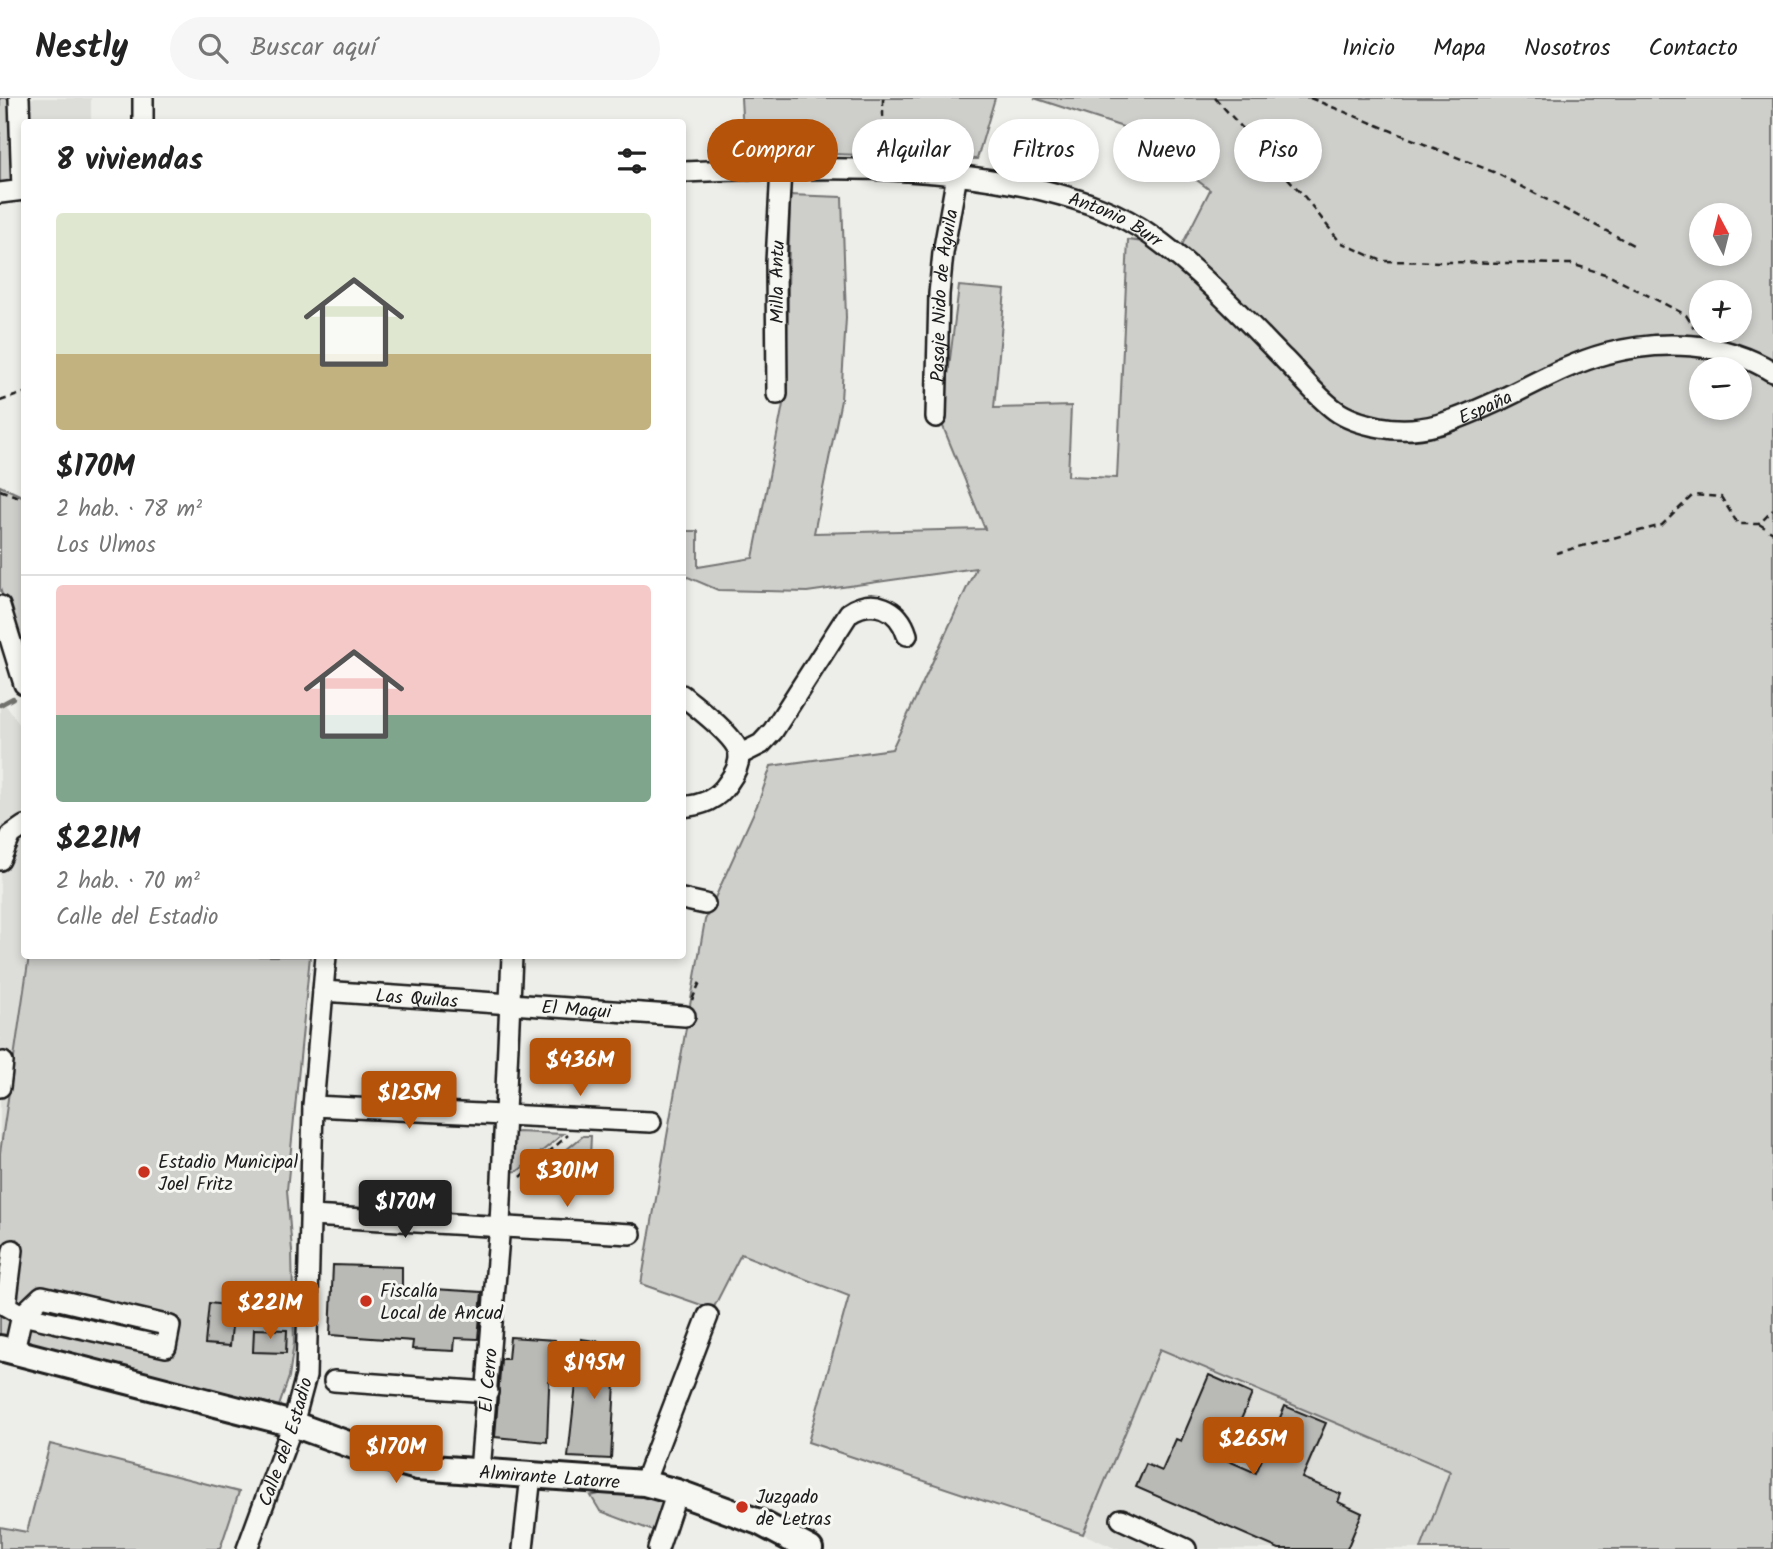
<!DOCTYPE html>
<html lang="es">
<head>
<meta charset="utf-8">
<style>
	body { margin:0; font-family:Kalam,sans-serif; background:#f6f6f6; color:#222; height:100vh; display:flex; flex-direction:column; font-size:26px; white-space:nowrap }
	* { box-sizing:border-box; margin:0 }
	p { font-size:23px; color:#767676 }
	.icon { flex:none; width:38px; height:38px; fill:none; stroke:currentColor; stroke-width:2; stroke-linecap:round; stroke-linejoin:round }
	.map { position:relative; flex:1; overflow:hidden }
	.details { position:absolute; left:21px; top:21px; width:665px; height:840px; display:flex; flex-direction:column; background:#fff; border-radius:7px; box-shadow:0 4px 10px #0003 }
	.details>* { flex:none }
	.banner { position:absolute; left:707px; top:21px; width:665px; height:63px; display:flex; gap:14px }
	.needle { width:46px; rotate:353deg }
	.buttons { position:absolute; left:1689px; top:105px; display:grid; gap:14px }
	.buttons a { display:grid; place-items:center; width:63px; height:63px; border-radius:50%; background:#fff; box-shadow:0 4px 10px #0003; font-size:35px }
	.price { position:absolute; translate:-50% -60px; padding:0 16px; border-radius:7px; background:#b45309; color:#fff; font-size:23px; line-height:46px; filter:drop-shadow(0 2px 4px #0008) }
	.price::after { content:''; position:absolute; left:50%; top:42px; width:21px; height:16px; margin-left:-10px; background:inherit; clip-path:polygon(0 0,100% 0,50% 100%) }
	.price.active { background:#222; color:#fff }
	ul { padding:0; list-style:none }
	li { display:grid; align-content:center; gap:14px; height:371px; padding:0 35px }
	li+li { border-top:2px solid #e0e0e0 }
	li span { display:grid; place-items:center; height:217px; border-radius:7px; color:#555 }
	li>.icon { margin-inline-start:auto }
	span .icon { width:126px; height:126px; fill:#fffc; stroke-width:1 }
	li b { font-size:30px }
	h2 { display:flex; justify-content:space-between; align-items:center; height:84px; padding:0 35px; font-size:30px }
	.pill { padding:0 24px; border-radius:32px; background:#fff; box-shadow:0 4px 10px #0003; font-size:24px; line-height:63px }
	.pill.active { background:#b45309; color:#fff }
	header { display:flex; align-items:center; gap:42px; box-sizing:border-box; height:98px; padding:0 35px; background:#fff; border-bottom:2px solid #e0e0e0 }
	header strong { font-size:33px }
	nav { display:flex; gap:38px; margin-inline-start:auto; font-size:24px }
	.search { width:490px; height:63px; background:#f6f6f6; display:flex; align-items:center; gap:18px; box-sizing:border-box; padding:0 24px; border-radius:38px; color:#767676; font-size:26px }
	.map>svg:first-child { display:block }
	.built { fill:#ddddda }
	.green { fill:#cececb; stroke:#757574; stroke-width:2; fill-rule:evenodd }
	.lines { fill:none; stroke-linecap:round; stroke-linejoin:round }
	.stream { stroke:#6f6f6d; stroke-width:4.5 }
	.building { fill:#b9b9b6; stroke:#1c1c1c; stroke-width:2 }
	.minor-casing { stroke:#1c1c1c; stroke-width:24 }
	.major-casing { stroke:#1c1c1c; stroke-width:30 }
	.path { stroke:#1c1c1c; stroke-width:2.5; stroke-dasharray:7 5; stroke-linecap:butt }
	.minor { stroke:#f6f6f2; stroke-width:19 }
	.major { stroke:#f6f6f2; stroke-width:24 }
	.poi-dot { fill:#c8321e; stroke:#f6f6f2; stroke-width:2.5 }
	.labels { text-anchor:middle; stroke-width:6; stroke-linejoin:round; paint-order:stroke }
	.street-label { font-size:19px; fill:#1c1c1c; stroke:#f6f6f2 }
	.poi-label { font-size:19px; fill:#1c1c1c; stroke:#f6f6f2; text-anchor:start }
</style>
</head>
<body>
<header>
<strong>Nestly</strong>
<div class="search"><svg class="icon" aria-label="search" viewBox="0 0 24 24"><circle cx="10" cy="10" r="6"/><path d="M15 15l6 6"/></svg>Buscar aquí</div>
<nav><a>Inicio</a><a>Mapa</a><a>Nosotros</a><a>Contacto</a></nav>
</header>
<div class="map">
<svg width="1773" height="1451" viewBox="0 0 1773 1451">
	<rect width="100%" height="100%" fill="#edede9"/>
	<filter id="ink" filterUnits="userSpaceOnUse"><feTurbulence type="fractalNoise" baseFrequency=".0143" numOctaves="2"/><feDisplacementMap in="SourceGraphic" scale="14" xChannelSelector="R" yChannelSelector="G"/><feConvolveMatrix kernelMatrix="1 2 1 2 8 2 1 2 1" color-interpolation-filters="sRGB"/></filter>
	<g filter="url(#ink)">
		<!-- built -->
		<path class="built" d="M30 0H91V24H31Z
			M5 606 24 633V858H29L0 1055V608Z
			M1160 1251 1450 1373 1421 1451H1117L1083 1436Z"/>
		<!-- green -->
		<path class="green" d="M0 0H19L22 92 0 95Z
			M741 0H995L977 61 744 53Z
			M1034 0H1773V1451H1421L1450 1373 1160 1251 1083 1436 808 1344 849 1198 741 1156 713 1211 641 1186 705 822 759 703 771 668 892 651 976 470 807 494 718 492 688 479 683 482V433H698V469L753 460 786 291 790 97 842 99 846 220 841 302 814 435 985 431 942 326 959 188 1005 192 994 310 1071 308 1068 378 1117 380 1128 142 1181 149 1210 92 1129 31ZM1701 117H1740V156H1701ZM1701 194H1740V233H1701ZM1701 271H1740V310H1701Z
			M0 388 24 399V567L0 490Z
			M29 858H310L287 1092 292 1153 294 1245 289 1279 279 1308 0 1242V1055Z
			M518 1034 563 1036 518 1073 506 1074 511 1036Z
			M583 1038H591L589 1080 538 1075Z
			M50 1346 239 1394 220 1451H0V1429L27 1434Z
			M607 1394 639 1396 663 1403 653 1433 600 1413 591 1398Z"/>
		<g class="lines">
			<!-- stream -->
			<path class="stream" d="M0 607 13 600"/>
		</g>
		<!-- building -->
		<path class="building" d="M333 1167 402 1169V1189L482 1194 478 1241 455 1240 454 1253 412 1251 413 1243 330 1237Z
			M209 1205 234 1208 230 1248 205 1246Z
			M254 1231 287 1232 286 1255 253 1254Z
			M510 1239 555 1242 553 1264 550 1263 547 1344 495 1339 501 1261H508Z
			M581 1241 617 1246 611 1361 568 1359Z
			M1209 1277 1252 1296 1224 1361 1256 1375 1285 1308 1326 1325 1302 1380 1341 1396 1338 1404 1362 1415 1347 1451H1279L1136 1389 1146 1366 1162 1373 1176 1341 1181 1343Z"/>
		<g class="lines">
			<!-- minor casing -->
			<g class="minor-casing">
				<g id="minor">
					<path d="M19 0 22 92"/>
					<path d="M143 0V24"/>
					<path id="s1" d="M682 74C803 70 924 64 1042 92 1082 102 1118 113 1152 138 1200 173 1242 218 1284 261 1300 277 1316 298 1335 312 1347 321 1364 326 1380 329 1424 338 1460 320 1500 302 1534 286 1568 266 1605 256 1660 241 1724 243 1773 274"/>
					<path d="M0 95 24 92"/>
					<path id="s2" d="M777 296 776 164 781 71"/>
					<path id="s3" d="M936 319 939 196 943 155 957 77"/>
					<path d="M0 508 24 586"/>
					<path d="M682 597C697 610 735 637 739 655 740 665 734 677 728 685 717 702 702 707 682 709"/>
					<path d="M739 657 761 646 773 633 849 515C873 499 899 510 907 537"/>
					<path d="M0 762 11 737 24 728"/>
					<path d="M682 801 705 806"/>
					<path id="s4" d="M323 893 685 918"/>
					<path d="M0 989 3 964"/>
					<path d="M313 1008 651 1024"/>
					<path d="M311 1118 631 1136"/>
					<path d="M13 1152 6 1208 22 1217 14 1253"/>
					<path d="M42 1198 170 1228 166 1249 22 1217Z"/>
					<path d="M334 1283 488 1294"/>
					<path id="s5" d="M480 1373 500 1126 512 858"/>
					<path d="M644 1385 708 1218"/>
					<path d="M1121 1421 1186 1451"/>
					<path id="s6" d="M247 1451 293 1326 306 1278 313 1008 326 858"/>
					<path d="M523 1451 531 1377"/>
					<path d="M658 1451 677 1394"/>
				</g>
			</g>
			<!-- major casing -->
			<g class="major-casing">
				<g id="major">
					<path id="s7" d="M0 1250 293 1326 395 1363 417 1369 644 1385 677 1394 759 1424 810 1451"/>
				</g>
			</g>
			<!-- path -->
			<path class="path" d="M883 0V56
				M1215 0 1304 98 1340 144 1382 163 1571 166 1608 177 1686 217 1694 230
				M1310 0 1496 75 1635 148
				M0 303 24 295
				M0 392 24 401
				M1759 426 1773 435
				M1556 455 1662 427 1693 397 1721 399 1738 426H1759L1773 412
				M692 902 700 884
				M521 1079 568 1037"/>
			<!-- minor -->
			<use href="#minor" class="minor"/>
			<!-- major -->
			<use href="#major" class="major"/>
		</g>
	</g>
	<!-- markers -->
	<g class="poi-dot">
		<circle cx="144" cy="1074" r="7"/>
		<circle cx="366" cy="1203" r="7"/>
		<circle cx="742" cy="1409" r="7"/>
	</g>
	<g class="labels">
		<!-- street labels -->
		<g class="street-label">
			<text dy="7" stroke="none"><textPath href="#s1" startOffset="441">Antonio Burr</textPath></text>
			<text dy="7" stroke="none"><textPath href="#s2" startOffset="112">Milla Antu</textPath></text>
			<text dy="7" stroke="none"><textPath href="#s3" startOffset="122">Pasaje Nido de Águila</textPath></text>
			<text dy="7" stroke="none"><textPath href="#s1" startOffset="892">España</textPath></text>
			<text dy="7" stroke="none"><textPath href="#s4" startOffset="94">Las Quilas</textPath></text>
			<text dy="7" stroke="none"><textPath href="#s4" startOffset="254">El Maqui</textPath></text>
			<text dy="7" stroke="none"><textPath href="#s5" startOffset="91">El Cerro</textPath></text>
			<text dy="7" stroke="none"><textPath href="#s6" startOffset="114">Calle del Estadio</textPath></text>
			<text dy="7" stroke="none"><textPath href="#s7" startOffset="567">Almirante Latorre</textPath></text>
		</g>
		<!-- poi labels -->
		<g class="poi-label">
			<text x="158" y="1070">Estadio Municipal<tspan x="158" dy="22">Joel Fritz</tspan></text>
			<text x="380" y="1199">Fiscalía<tspan x="380" dy="22">Local de Ancud</tspan></text>
			<text x="756" y="1405">Juzgado<tspan x="756" dy="22">de Letras</tspan></text>
		</g>
	</g>
</svg>
<div class="buttons">
<a><svg class="needle" viewBox="-14 -14 28 28"><path d="M0-13l5 13h-10z" fill="#e53935"/><path d="M0 13l5-13h-10z" fill="#767676"/></svg></a>
<a>+</a>
<a>−</a>
</div>
<b class="price" style="left:580px;top:1000px">$436M</b>
<b class="price" style="left:409px;top:1033px">$125M</b>
<b class="price" style="left:567px;top:1111px">$301M</b>
<b class="price active" style="left:405px;top:1142px">$170M</b>
<b class="price" style="left:270px;top:1243px">$221M</b>
<b class="price" style="left:594px;top:1303px">$195M</b>
<b class="price" style="left:1253px;top:1379px">$265M</b>
<b class="price" style="left:396px;top:1387px">$170M</b>
<div class="banner">
<a class="pill active">Comprar</a>
<a class="pill">Alquilar</a>
<a class="pill">Filtros</a>
<a class="pill">Nuevo</a>
<a class="pill">Piso</a>
</div>
<section class="details">
<h2>8 viviendas<svg class="icon" aria-label="filters" viewBox="0 0 24 24"><path d="M4 7h16M4 17h16"/><circle cx="9" cy="7" r="2"/><circle cx="15" cy="17" r="2"/></svg></h2>
<ul>
<li><span style="background:linear-gradient(#dfe7d0 65%,#c2b280 0)"><svg class="icon" aria-label="home" viewBox="0 0 24 24"><path d="M3 11l9-7 9 7M6 9v11h12V9"/></svg></span><div><b>$170M</b><p>2 hab. · 78 m²</p><p>Los Ulmos</p></div></li>
<li><span style="background:linear-gradient(#f6c9c9 60%,#7fa58c 0)"><svg class="icon" aria-label="home" viewBox="0 0 24 24"><path d="M3 11l9-7 9 7M6 9v11h12V9"/></svg></span><div><b>$221M</b><p>2 hab. · 70 m²</p><p>Calle del Estadio</p></div></li>
</ul>
</section>
</div>
</body>
</html>
